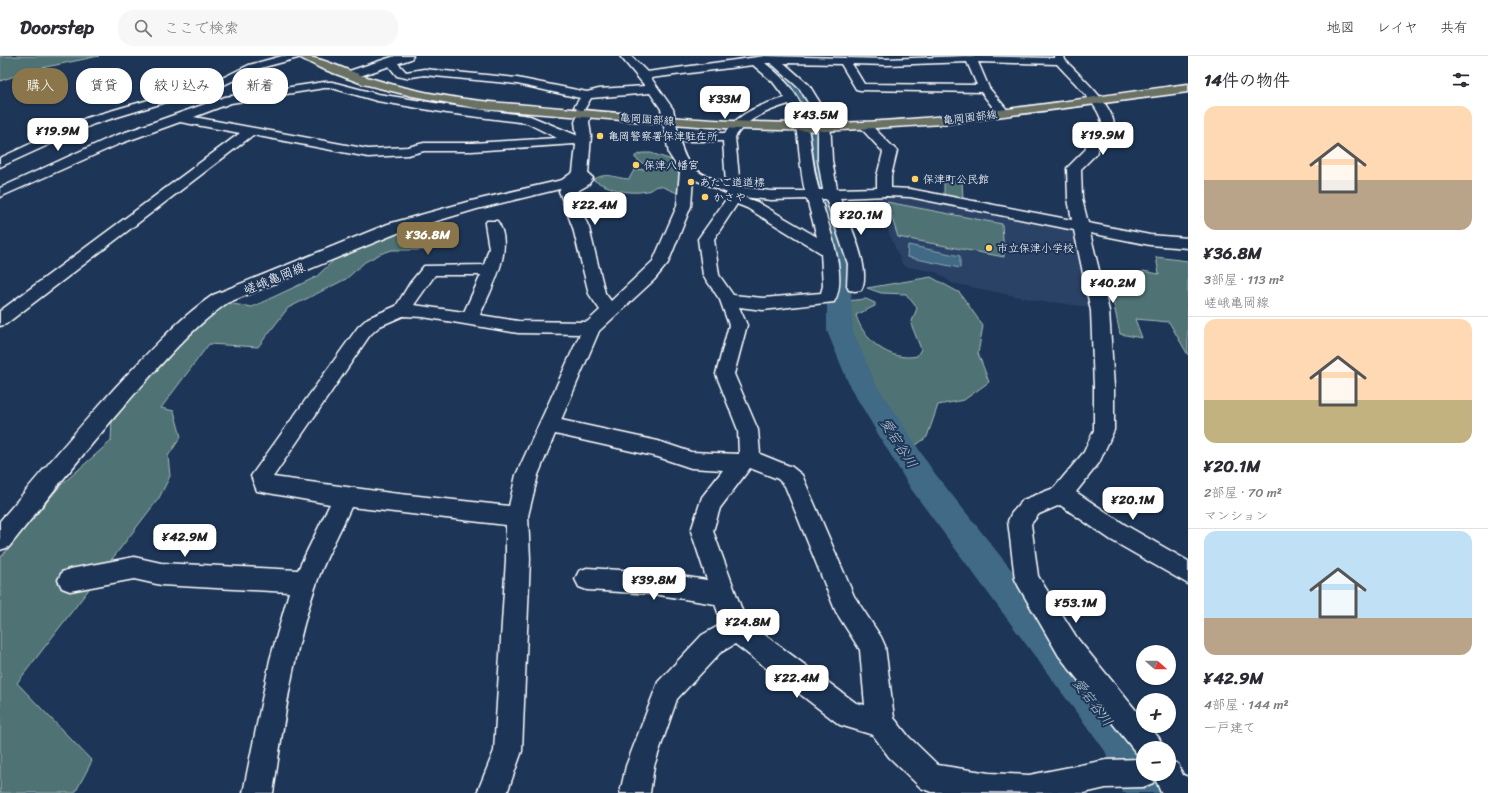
<!DOCTYPE html>
<html lang="ja">
<head>
<meta charset="utf-8">
<style>
	body { margin:0; font-family:Sriracha,"Klee One",sans-serif; background:#f7f7f7; color:#2b2b33; height:100vh; display:flex; flex-direction:column; font-size:15px; white-space:nowrap }
	* { box-sizing:border-box; margin:0 }
	p { font-size:13px; color:#7c7c81 }
	.icon { flex:none; width:22px; height:22px; fill:none; stroke:currentColor; stroke-width:2; stroke-linecap:round; stroke-linejoin:round }
	.map { position:relative; flex:1; overflow:hidden }
	.sheet { display:flex; flex-direction:column; background:#fff; width:300px }
	.sheet>* { flex:none }
	.top-card { position:absolute; left:12px; top:12px; width:380px; height:36px; display:flex; gap:8px }
	.needle { width:26px; rotate:110deg }
	.fabs { position:absolute; left:1136px; top:589px; display:grid; gap:8px }
	.fabs a { display:grid; place-items:center; width:40px; height:40px; border-radius:50%; background:#fff; box-shadow:0 1px 3px #0004; font-size:20px }
	.price { position:absolute; translate:-50% -34px; padding:0 9px; border-radius:8px; background:#fff; color:#222; font-size:13px; line-height:26px; filter:drop-shadow(0 1px 2px #0008) }
	.price::after { content:''; position:absolute; left:50%; top:24px; width:12px; height:9px; margin-left:-6px; background:inherit; clip-path:polygon(0 0,100% 0,50% 100%) }
	.price.active { background:#8a764a; color:#fff }
	ul { padding:0; list-style:none }
	li { display:grid; align-content:center; gap:8px; height:212px; padding:0 16px }
	li+li { border-top:1px solid #e1e1e2 }
	li span { display:grid; place-items:center; height:124px; border-radius:12px; color:#555 }
	li>.icon { margin-inline-start:auto }
	span .icon { width:72px; height:72px; fill:#fffc; stroke-width:1 }
	li b { font-size:17px }
	h2 { display:flex; justify-content:space-between; align-items:center; height:48px; padding:0 16px; font-size:17px }
	.chip { padding:0 14px; border-radius:16px; background:#fff; box-shadow:0 1px 3px #0004; font-size:14px; line-height:36px }
	.chip.active { background:#8a764a; color:#fff }
	header { display:flex; align-items:center; gap:24px; box-sizing:border-box; height:56px; padding:0 20px; background:#fff; border-bottom:1px solid #e1e1e2 }
	header strong { font-size:19px }
	nav { display:flex; gap:22px; margin-inline-start:auto; font-size:14px }
	.search { width:280px; height:36px; background:#f7f7f7; display:flex; align-items:center; gap:10px; box-sizing:border-box; padding:0 14px; border-radius:16px; color:#7c7c81; font-size:15px }
	main { display:flex; flex:1; min-height:0 }
	.map>svg:first-child { display:block }
	.built { fill:#2c4266 }
	.green { fill:#507374; stroke:#a8b9ba }
	.water { fill:#406b85; stroke:#8ca6b6 }
	.lines { fill:none; stroke-linecap:round; stroke-linejoin:round }
	.river { fill:#406b85; fill-rule:evenodd }
	.street-casing { stroke:#fff; stroke-width:3 }
	.secondary-casing { stroke:#fff; stroke-width:3 }
	.primary-casing { stroke:#fff; stroke-width:3 }
	.street { fill:#1d3557; fill-rule:evenodd }
	.secondary { fill:#1d3557; fill-rule:evenodd }
	.primary { fill:#6b7165; fill-rule:evenodd }
	.poi-dot { fill:#ffd166; stroke:#1d3557; stroke-width:1.5 }
	.labels { text-anchor:middle; stroke-width:4; stroke-linejoin:round; paint-order:stroke }
	.far-street-label { font-size:11px; fill:#fff; stroke:#1d3557 }
	.far-poi-label { font-size:11px; fill:#fff; stroke:#1d3557; text-anchor:start }
	.street-label { font-size:13px; fill:#fff; stroke:#1d3557 }
	.water-label { font-size:14px; font-style:italic; fill:#b3c4ce; stroke:#1d3557 }
</style>
</head>
<body>
<header>
<strong>Doorstep</strong>
<div class="search"><svg class="icon" aria-label="search" viewBox="0 0 24 24"><circle cx="10" cy="10" r="6"/><path d="M15 15l6 6"/></svg>ここで検索</div>
<nav><a>地図</a><a>レイヤ</a><a>共有</a></nav>
</header>
<main>
<div class="map">
<svg width="1188" height="737" viewBox="0 0 1188 737">
	<rect width="100%" height="100%" fill="#1d3557"/>
	<filter id="ink" filterUnits="userSpaceOnUse"><feTurbulence type="fractalNoise" baseFrequency=".025" numOctaves="2"/><feDisplacementMap in="SourceGraphic" scale="8" xChannelSelector="R" yChannelSelector="G"/><feConvolveMatrix kernelMatrix="1 2 1 2 8 2 1 2 1" color-interpolation-filters="sRGB"/></filter>
	<g filter="url(#ink)">
		<!-- built -->
		<path class="built" d="M873 139 914 143 1079 174 1094 252 1053 246 1049 247 952 227 936 216 903 210Z"/>
		<!-- green -->
		<path class="green" d="M0 0H99L32 14 0 25Z
			M642 97H651L675 105 680 118 679 137C672 136 664 130 658 130 654 130 651 135 647 135 628 139 610 133 593 124 607 115 613 122 629 123L634 114 646 113 645 109 635 102V100Z
			M944 120 962 123 963 143 944 140Z
			M887 146 1002 168 1004 201 898 181Z
			M427 168 434 177 430 194H392L380 198 365 206 346 223 288 252 258 291 209 288 161 352 174 355 181 381 168 400 170 420 159 442 17 627 92 705 75 737H0V502L61 429 111 385 112 363 181 283 226 247 252 251 316 221 334 204 412 171Z
			M1156 201 1188 205V299L1169 266 1135 263 1142 282 1120 278 1108 221 1137 224 1143 215 1159 218Z
			M931 221 960 237 983 270 978 297 989 326 964 344 938 349 927 381 915 390 856 300 845 263V245L866 243 875 247V250L856 259C863 284 890 306 917 300L921 293 911 268 917 252 906 238 881 237 867 232Z"/>
		<!-- water -->
		<path class="water" d="M908 189 960 200V212L907 201Z"/>
		<g class="lines">
			<!-- river -->
			<path class="river" d="M748 0H766L779 9 810 40 821 62V78L827 113 855 205 851 242 853 275 876 328 933 415 1133 667 1145 692H1143V718H1157L1165 737H1123L1105 695 911 433 850 331 827 275V242L831 205 807 113 803 78V62L796 46 767 15Z"/>
			<!-- street casing -->
			<g class="street-casing">
				<path id="street" d="M282 0H299L298 2 257 13 226 28 94 68 0 111V102L86 62 218 24 249 9Z
					M620 0H631L647 16 765 0 887 3 965 0 1054 2V0H1064L1065 4C1080 20 1111 46 1114 68L1101 82 1096 98 1081 113 1082 143 1088 167 1150 179 1188 182V192L1150 189 1090 177 1109 255 1114 331V374L1099 407 1076 436 1127 470 1188 505V528L1111 484 1060 449 1039 458 1031 468 1038 520 1077 582 1143 663V670H1149L1159 682 1163 692H1143V718H1169V704L1178 708 1183 719 1188 721V737H1161L1155 722 1153 727 1143 731 1106 732 1084 737 931 736 921 732 889 701 873 679 840 669 735 588 720 597 677 643 654 710 650 737H620L626 710 658 626 702 579 722 568 715 548 653 538 587 534 579 531 575 523 579 515 587 512 653 516 707 524 691 475 702 441 723 414 691 412 658 401 555 378 538 419 528 460 530 503 522 695 507 737H477L494 695 506 503V469L351 451C340 476 326 500 317 526 293 594 284 666 273 737H243L270 604 289 536 161 529 134 523 70 535 62 532 58 524 62 516 70 513 134 501 161 507 298 514 330 448 257 435 251 420 358 271 368 262 396 250 410 227 424 210 484 209 489 192 485 168 487 165H497C516 191 491 233 480 259L518 265 587 266 600 254 589 238 573 172 559 135 561 132 578 123 573 118 575 115H585L593 122 588 129 574 137 589 172 605 237 611 245 653 205 677 150 680 115 669 98 661 53 650 37 591 42 584 54 580 55 574 51 580 42 517 28 424 19 406 22 397 20 385 5 386 3H394L406 16 424 13 517 22 587 36 599 33 645 30ZM967 6 977 29 864 28 852 8 887 9ZM978 6 1057 8C1070 23 1099 48 1102 67L1089 81 1085 94 1067 112 1068 143 1072 164 910 133 891 132V120L897 95 869 67 865 66 859 70 883 96 877 120V132L837 133 832 104 830 63 809 29 784 7 841 8 856 33 860 34 981 36 999 59H1007L1009 56 989 32ZM765 7H771L800 33 818 63V104L823 134H819C804 78 819 49 765 7ZM753 9 773 26 785 42C762 48 739 56 725 77H678L673 53 651 22ZM789 48C801 75 798 106 805 135H771L740 131 735 81C747 62 769 54 789 48ZM680 85H723L726 128C700 118 686 114 680 85ZM693 123 727 137V142L698 183 703 219 720 244 729 269 716 318 738 374 739 398 691 396 658 385 561 364 599 275 654 224 668 207 691 150ZM887 140 910 141 1074 174 1091 255 1094 331V374L1084 396 1054 432 1023 444 1011 458 1008 465 1015 523 1019 531 1059 600 1141 703 1106 704 1029 719 989 717 938 709 909 681 894 662 885 590 881 581 854 540 802 419 792 411 760 398 758 374 734 318 747 269 739 251 763 254 834 246C849 222 828 169 821 143H826L848 208 847 230 849 234 855 235 861 234C873 214 847 163 840 142ZM743 141 771 144 807 143 817 181 757 146ZM737 148 747 152 821 197 823 230 821 237 763 242 733 239 719 219 714 183ZM435 219H481L464 256 414 249ZM403 260 423 261 518 277 580 278 516 419 509 450 391 437 273 421 370 279 380 270ZM750 412 778 423 785 430 836 556 860 594 865 649 856 647 746 565 713 475 720 452Z
					M324 26H332L378 38 447 49 530 60 588 84 589 87 583 91 574 88 472 95H424L408 99 368 101 253 79 6 268 0 270V255L240 77 180 66 119 88 0 141V132L109 82 225 41ZM324 32H332L377 45 447 57 527 67 557 82 472 87H424L408 91 368 93 194 61 231 47Z"/>
			</g>
			<!-- secondary casing -->
			<g class="secondary-casing">
				<path id="secondary" d="M395 0H413L411 3 354 22H346L344 19 346 16Z
					M584 55 589 56 591 59 589 66 591 80 588 118 572 130 477 153 400 176 227 247C192 272 166 303 138 334 93 385 51 438 9 491L0 494V465C41 417 81 368 124 322 153 292 179 262 213 239L388 168 467 146 562 124 573 116 577 80 575 66 579 56Z"/>
			</g>
			<!-- primary casing -->
			<g class="primary-casing">
				<path id="primary" d="M297 0C322 0 346 15 370 22 408 34 450 42 490 46 601 55 712 68 824 67 944 66 1069 44 1188 28V36L943 68 825 75 737 73 480 53 412 40 363 28 320 12Z"/>
			</g>
			<!-- street -->
			<use href="#street" class="street"/>
			<!-- secondary -->
			<use href="#secondary" class="secondary"/>
			<!-- primary -->
			<use href="#primary" class="primary"/>
		</g>
	</g>
	<!-- markers -->
	<g class="poi-dot">
		<circle cx="600" cy="80" r="4"/>
		<circle cx="636" cy="109" r="4"/>
		<circle cx="915" cy="123" r="4"/>
		<circle cx="691" cy="126" r="4"/>
		<circle cx="705" cy="141" r="4"/>
		<circle cx="989" cy="192" r="4"/>
	</g>
	<g class="labels">
		<!-- far-street labels -->
		<g class="far-street-label">
			<text transform="translate(970 61) rotate(-7)" y="4">亀岡園部線</text>
			<text transform="translate(647 63) rotate(4)" y="4">亀岡園部線</text>
		</g>
		<!-- far-poi labels -->
		<g class="far-poi-label">
			<text x="608" y="84">亀岡警察署保津駐在所</text>
			<text x="644" y="113">保津八幡宮</text>
			<text x="923" y="127">保津町公民館</text>
			<text x="699" y="130">あたご道道標</text>
			<text x="713" y="145">かさや</text>
			<text x="997" y="196">市立保津小学校</text>
		</g>
		<!-- street labels -->
		<g class="street-label">
			<text transform="translate(274 222) rotate(-22)" y="5">嵯峨亀岡線</text>
		</g>
		<!-- water labels -->
		<g class="water-label">
			<text transform="translate(899 387) rotate(58)" y="5">愛宕谷川</text>
			<text transform="translate(1093 646) rotate(53)" y="5">愛宕谷川</text>
		</g>
	</g>
</svg>
<div class="fabs">
<a><svg class="needle" viewBox="-14 -14 28 28"><path d="M0-13l5 13h-10z" fill="#e53935"/><path d="M0 13l5-13h-10z" fill="#7c7c81"/></svg></a>
<a>+</a>
<a>−</a>
</div>
<b class="price" style="left:725px;top:64px">¥33M</b>
<b class="price" style="left:816px;top:80px">¥43.5M</b>
<b class="price" style="left:58px;top:96px">¥19.9M</b>
<b class="price" style="left:1103px;top:100px">¥19.9M</b>
<b class="price" style="left:595px;top:170px">¥22.4M</b>
<b class="price" style="left:861px;top:180px">¥20.1M</b>
<b class="price active" style="left:428px;top:200px">¥36.8M</b>
<b class="price" style="left:1113px;top:248px">¥40.2M</b>
<b class="price" style="left:1133px;top:465px">¥20.1M</b>
<b class="price" style="left:185px;top:502px">¥42.9M</b>
<b class="price" style="left:654px;top:545px">¥39.8M</b>
<b class="price" style="left:1076px;top:568px">¥53.1M</b>
<b class="price" style="left:748px;top:587px">¥24.8M</b>
<b class="price" style="left:797px;top:643px">¥22.4M</b>
<div class="top-card">
<a class="chip active">購入</a>
<a class="chip">賃貸</a>
<a class="chip">絞り込み</a>
<a class="chip">新着</a>
</div>
</div>
<section class="sheet">
<h2>14件の物件<svg class="icon" aria-label="filters" viewBox="0 0 24 24"><path d="M4 7h16M4 17h16"/><circle cx="9" cy="7" r="2"/><circle cx="15" cy="17" r="2"/></svg></h2>
<ul>
<li><span style="background:linear-gradient(#ffd9b3 60%,#b9a48a 0)"><svg class="icon" aria-label="home" viewBox="0 0 24 24"><path d="M3 11l9-7 9 7M6 9v11h12V9"/></svg></span><div><b>¥36.8M</b><p>3部屋 · 113 m²</p><p>嵯峨亀岡線</p></div></li>
<li><span style="background:linear-gradient(#ffd9b3 65%,#c2b280 0)"><svg class="icon" aria-label="home" viewBox="0 0 24 24"><path d="M3 11l9-7 9 7M6 9v11h12V9"/></svg></span><div><b>¥20.1M</b><p>2部屋 · 70 m²</p><p>マンション</p></div></li>
<li><span style="background:linear-gradient(#bfe0f5 70%,#b9a48a 0)"><svg class="icon" aria-label="home" viewBox="0 0 24 24"><path d="M3 11l9-7 9 7M6 9v11h12V9"/></svg></span><div><b>¥42.9M</b><p>4部屋 · 144 m²</p><p>一戸建て</p></div></li>
</ul>
</section>
</main>
</body>
</html>
